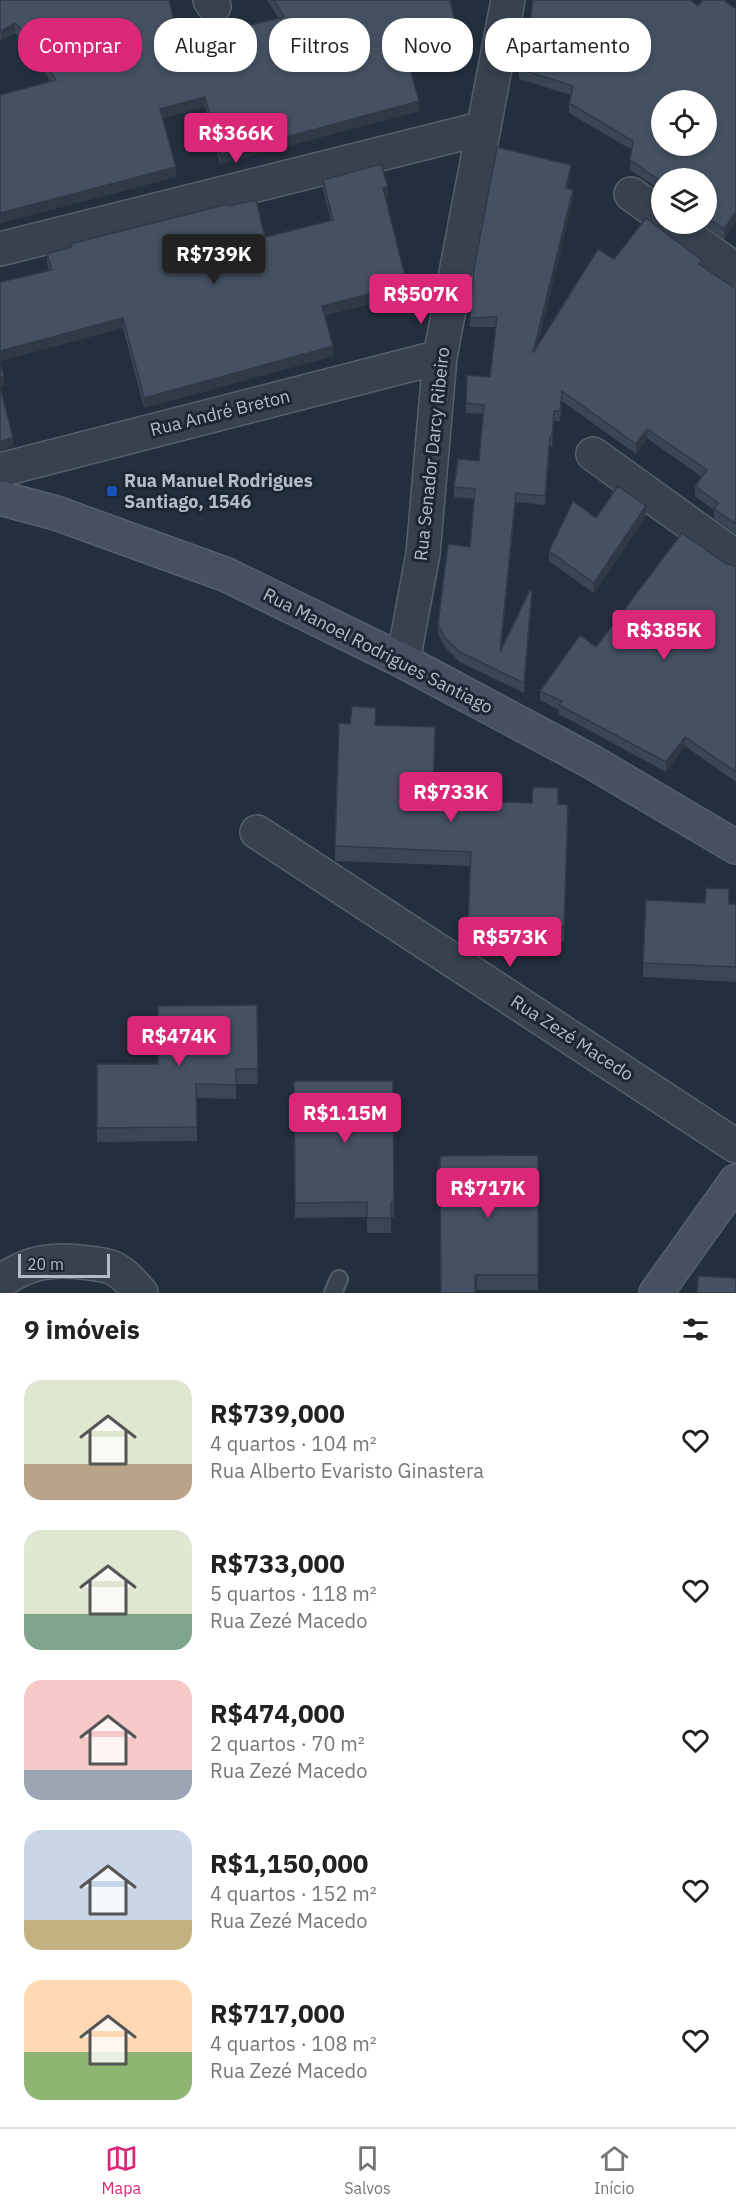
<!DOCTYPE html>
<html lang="pt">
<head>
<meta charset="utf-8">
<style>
	body { margin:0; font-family:"IBM Plex Sans",sans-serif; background:#f6f6f6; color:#222; height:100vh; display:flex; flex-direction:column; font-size:22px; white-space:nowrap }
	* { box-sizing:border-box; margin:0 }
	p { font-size:20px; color:#767676 }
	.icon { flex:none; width:33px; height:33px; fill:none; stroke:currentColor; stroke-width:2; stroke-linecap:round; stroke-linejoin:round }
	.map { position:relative; height:1293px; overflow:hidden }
	.sheet { display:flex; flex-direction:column; background:#fff; flex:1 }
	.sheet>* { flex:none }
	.banner { position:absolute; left:18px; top:18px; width:700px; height:54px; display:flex; gap:12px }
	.fabs { position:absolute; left:651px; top:90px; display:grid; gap:12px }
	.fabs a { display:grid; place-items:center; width:66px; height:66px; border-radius:50%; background:#fff; box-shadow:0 3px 9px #0003; font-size:30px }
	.scale { position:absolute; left:18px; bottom:15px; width:92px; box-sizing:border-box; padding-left:6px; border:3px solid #b4bcc9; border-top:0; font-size:16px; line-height:21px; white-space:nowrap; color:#b4bcc9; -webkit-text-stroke:4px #1d2633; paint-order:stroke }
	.price { position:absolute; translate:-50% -51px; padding:0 14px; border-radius:6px; background:#db2777; color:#fff; font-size:20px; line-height:39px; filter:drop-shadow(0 2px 3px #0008) }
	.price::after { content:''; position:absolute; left:50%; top:36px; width:18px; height:14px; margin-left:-9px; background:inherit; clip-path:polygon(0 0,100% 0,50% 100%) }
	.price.selected { background:#222; color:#fff }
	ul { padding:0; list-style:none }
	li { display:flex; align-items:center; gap:18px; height:150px; padding:0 24px }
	li span { display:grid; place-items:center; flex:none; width:168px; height:120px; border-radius:18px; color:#555 }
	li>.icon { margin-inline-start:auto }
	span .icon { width:72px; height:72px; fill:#fffc; stroke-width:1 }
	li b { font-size:26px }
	h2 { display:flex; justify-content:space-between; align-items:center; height:72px; padding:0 24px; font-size:26px }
	.tag { padding:0 21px; border-radius:24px; background:#fff; box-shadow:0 3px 9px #0003; font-size:21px; line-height:54px }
	.tag.selected { background:#db2777; color:#fff }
	.tabs { display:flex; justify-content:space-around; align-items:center; height:84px; border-top:2px solid #e0e0e0; background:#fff; font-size:16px; color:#767676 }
	.tabs a { display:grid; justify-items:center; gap:3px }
	.tabs .selected { color:#db2777 }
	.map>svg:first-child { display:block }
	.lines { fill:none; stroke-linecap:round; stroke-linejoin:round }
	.lane-casing { stroke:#565f6c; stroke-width:20 }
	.street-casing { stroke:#565f6c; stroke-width:36 }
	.secondary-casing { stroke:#565f6c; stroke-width:36 }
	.lane { stroke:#38414e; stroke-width:16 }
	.street { stroke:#38414e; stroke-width:33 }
	.secondary { stroke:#465061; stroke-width:33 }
	.wall { fill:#3b4654 }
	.shaded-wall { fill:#303945 }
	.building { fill:#455162; stroke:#303945; stroke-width:1.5; fill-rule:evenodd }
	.transit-dot { fill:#1a4fb4; stroke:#1d2633; stroke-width:2 }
	.labels { text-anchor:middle; stroke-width:6; stroke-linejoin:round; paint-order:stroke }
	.street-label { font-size:18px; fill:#b4bcc9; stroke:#1d2633 }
	.poi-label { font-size:18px; font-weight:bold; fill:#b4bcc9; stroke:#1d2633; text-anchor:start }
</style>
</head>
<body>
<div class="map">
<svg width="736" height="1293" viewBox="0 0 736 1293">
	<rect width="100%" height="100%" fill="#242f3e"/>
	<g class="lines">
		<!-- lane casing -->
		<g class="lane-casing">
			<path id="lane" d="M333 1293 339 1279"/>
		</g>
		<!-- street casing -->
		<g class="street-casing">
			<path id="street" d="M210 0 214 6
				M631 194 662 216
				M671 224 736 270
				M0 249 484 128
				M593 454 736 557
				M0 470 440 357
				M403 661 423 554 440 357 508 0
				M257 832 736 1146
				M0 1283C26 1261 56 1258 89 1263 97 1264 106 1265 113 1268 124 1273 133 1284 141 1293"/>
		</g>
		<!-- secondary casing -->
		<g class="secondary-casing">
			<path id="secondary" d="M0 498 56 513 227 575 403 661 592 762 736 847
				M656 1293 736 1181"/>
		</g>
		<!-- lane -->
		<use href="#lane" class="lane"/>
		<!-- street -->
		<use href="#street" class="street"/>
		<!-- secondary -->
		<use href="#secondary" class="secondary"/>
	</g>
	<!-- wall -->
	<path class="wall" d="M0 0 179 42 279 19 267 0H450L460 53 409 64 419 111 220 164 205 107 163 118 176 177 0 223V95L50 81 29 48 15 33 1 41 0 39Z
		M698 6 736 9V222L724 239 702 224H706V178H662V191L630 170 632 150 569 113V103L571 95 519 79V69L528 40Z
		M571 175 568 189 573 199 537 347 614 259 702 266 736 289V534L714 518V510L695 496V486L702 477 647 438 636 454 562 401 560 421H554L552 447H550L545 505 516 502 501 649 532 600 524 693 460 662 445 647 438 634V624L470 547 474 499 454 497V487L479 461 483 414 466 413V403L490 377 496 327H470V318Z
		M323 180 388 197 386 198 407 294 325 315 333 356 144 408 123 328 0 361 49 270 47 263V254L70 247V244L229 206 265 237 331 221 323 190Z
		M646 516 594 593 549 561V551L596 518Z
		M725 563 734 566H736V782L685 746 666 772 559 714V710L540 700V691L596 647Z
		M376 725 435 742 433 799 558 804 568 819 564 942 468 938 471 866 335 861V846Z
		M729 904H736V982L643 977V963Z
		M257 1005 258 1084H236V1099L197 1098V1141L97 1142V1064H158Z
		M294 1081H393L394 1217H391V1233H367V1217L295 1218Z
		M538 1155V1290H475V1293H441Z"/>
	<!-- shaded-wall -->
	<path class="shaded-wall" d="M15 23V33L1 41V31Z
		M460 43V53L406 64V54Z
		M205 97V107L160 119V109Z
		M419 101V111L220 164V155Z
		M571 165V175L566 198V188Z
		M176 167V177L0 223V213Z
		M388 187V197L383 198V188Z
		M573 190V199L533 362V353Z
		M736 212V222L724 239V229Z
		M407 284V294L322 315V306Z
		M123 318V328L0 361V351Z
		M333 346V356L144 408V398Z
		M4 376V386L0 387V377Z
		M647 429V438L636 454V444Z
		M13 437V447L0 451V442Z
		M550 437V447L545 505V496Z
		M516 493V502L500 661V652Z
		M646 506V516L594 593V583Z
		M532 591V600L524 693V683Z
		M685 737V746L666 772V762Z
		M568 805V819L564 942V927Z
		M477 1275V1290H475V1293V1276Z"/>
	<!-- building -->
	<path class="building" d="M0 0H169L179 42 284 17 274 0H450L460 43 406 54 419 101 220 155 205 97 160 109 176 167 0 213V95L56 80 29 38 15 23 1 31 0 29Z
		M533 0H690L698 6 703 0H723L736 9V212L724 229 706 217V178H662V182L630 160 633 141 569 103 573 86 519 69 528 40ZM662 100H706V146H662Z
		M497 147 571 165 566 188 573 190 533 353 598 249 614 259 646 218 702 260 699 264 736 289V524L714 509 718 503 695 486 707 470 647 429 636 444 562 391 560 411H554L552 437H550L545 496 516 493 500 652 530 590 532 591 524 683 460 652 445 638 438 624 448 544 470 547 475 489 454 487 458 459 479 461 484 405 466 403 467 375 490 377 497 317 470 318 474 269Z
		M381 164 388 187 383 188 407 284 322 306 333 346 144 398 123 318 0 351V282L52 270 47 254 71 247 70 244 228 204 229 206 256 200 265 237 333 220 323 180Z
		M0 364 4 376 0 377Z
		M0 387 13 437 0 442Z
		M618 486 646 506 594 583 549 551 573 501 596 518Z
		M682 533 725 563 734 566H736V772L685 737 666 762 559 705 562 701 540 691 580 635 596 647Z
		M352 706 376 708 375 725 435 727 433 799 531 803H532L533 787 558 788V804L568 805 564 927 468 923 471 852 335 846 339 723 350 724Z
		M706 888 729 889V904H736V967L643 963 646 900 705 903Z
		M257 1005 258 1069H236V1085L196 1084 197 1127 97 1128V1064H158V1006Z
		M294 1081H393L394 1202H391V1218H367V1202L295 1203Z
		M538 1155V1275H477L475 1276V1293H441L440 1156Z
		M698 1276 736 1278V1293H697Z"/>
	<!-- markers -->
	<rect class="transit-dot" x="106" y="485" width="12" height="12" rx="3"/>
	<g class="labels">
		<!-- street labels -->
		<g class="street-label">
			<text transform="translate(220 413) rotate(-14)" y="6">Rua André Breton</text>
			<text transform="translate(432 454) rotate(-84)" y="6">Rua Senador Darcy Ribeiro</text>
			<text transform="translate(378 651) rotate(27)" y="6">Rua Manoel Rodrigues Santiago</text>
			<text transform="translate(572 1038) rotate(33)" y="6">Rua Zezé Macedo</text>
		</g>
		<!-- poi labels -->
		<g class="poi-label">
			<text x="124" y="487">Rua Manuel Rodrigues<tspan x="124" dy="21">Santiago, 1546</tspan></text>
		</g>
	</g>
</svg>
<div class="fabs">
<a><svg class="icon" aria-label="locate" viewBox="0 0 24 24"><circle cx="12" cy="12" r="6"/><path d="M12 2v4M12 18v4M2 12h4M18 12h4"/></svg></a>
<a><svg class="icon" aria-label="layers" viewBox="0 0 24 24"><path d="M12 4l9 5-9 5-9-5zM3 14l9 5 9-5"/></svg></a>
</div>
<div class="scale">20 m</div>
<b class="price" style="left:236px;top:164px">R$366K</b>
<b class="price selected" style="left:214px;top:285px">R$739K</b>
<b class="price" style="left:421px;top:325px">R$507K</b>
<b class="price" style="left:664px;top:661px">R$385K</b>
<b class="price" style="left:451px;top:823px">R$733K</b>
<b class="price" style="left:510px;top:968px">R$573K</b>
<b class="price" style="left:179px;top:1067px">R$474K</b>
<b class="price" style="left:345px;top:1144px">R$1.15M</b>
<b class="price" style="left:488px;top:1219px">R$717K</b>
<div class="banner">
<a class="tag selected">Comprar</a>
<a class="tag">Alugar</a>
<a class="tag">Filtros</a>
<a class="tag">Novo</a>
<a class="tag">Apartamento</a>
</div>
</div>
<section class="sheet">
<h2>9 imóveis<svg class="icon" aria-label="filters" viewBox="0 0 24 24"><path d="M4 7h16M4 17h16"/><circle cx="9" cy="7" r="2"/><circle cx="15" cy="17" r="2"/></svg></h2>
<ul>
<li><span style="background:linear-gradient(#dfe7d0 70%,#b9a48a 0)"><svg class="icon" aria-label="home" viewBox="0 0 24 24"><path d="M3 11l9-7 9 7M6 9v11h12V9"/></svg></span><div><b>R$739,000</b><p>4 quartos · 104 m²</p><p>Rua Alberto Evaristo Ginastera</p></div><svg class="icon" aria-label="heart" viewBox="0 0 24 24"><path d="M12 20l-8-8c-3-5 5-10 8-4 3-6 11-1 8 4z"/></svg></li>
<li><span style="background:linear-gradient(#dfe7d0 70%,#7fa58c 0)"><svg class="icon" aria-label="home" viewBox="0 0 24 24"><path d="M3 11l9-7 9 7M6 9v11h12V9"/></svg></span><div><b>R$733,000</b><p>5 quartos · 118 m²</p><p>Rua Zezé Macedo</p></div><svg class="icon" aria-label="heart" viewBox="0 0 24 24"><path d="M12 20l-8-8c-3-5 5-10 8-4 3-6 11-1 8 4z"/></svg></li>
<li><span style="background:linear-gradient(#f6c9c9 75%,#9aa5b1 0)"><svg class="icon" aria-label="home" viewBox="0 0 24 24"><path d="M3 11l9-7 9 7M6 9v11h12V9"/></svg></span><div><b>R$474,000</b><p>2 quartos · 70 m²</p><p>Rua Zezé Macedo</p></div><svg class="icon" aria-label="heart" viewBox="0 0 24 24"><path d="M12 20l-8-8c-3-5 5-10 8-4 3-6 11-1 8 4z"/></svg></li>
<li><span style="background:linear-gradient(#c9d6e8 75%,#c2b280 0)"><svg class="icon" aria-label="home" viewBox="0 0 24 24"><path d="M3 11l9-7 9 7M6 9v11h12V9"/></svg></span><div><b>R$1,150,000</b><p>4 quartos · 152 m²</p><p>Rua Zezé Macedo</p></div><svg class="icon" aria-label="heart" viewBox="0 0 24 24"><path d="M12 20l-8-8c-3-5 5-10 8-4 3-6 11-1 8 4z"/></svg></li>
<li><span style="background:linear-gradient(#ffd9b3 60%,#8fb573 0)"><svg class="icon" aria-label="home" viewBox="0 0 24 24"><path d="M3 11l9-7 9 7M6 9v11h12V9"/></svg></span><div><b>R$717,000</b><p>4 quartos · 108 m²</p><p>Rua Zezé Macedo</p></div><svg class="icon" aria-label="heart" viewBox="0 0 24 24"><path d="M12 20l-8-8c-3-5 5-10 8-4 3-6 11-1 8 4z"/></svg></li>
</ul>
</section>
<nav class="tabs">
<a class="selected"><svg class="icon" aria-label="map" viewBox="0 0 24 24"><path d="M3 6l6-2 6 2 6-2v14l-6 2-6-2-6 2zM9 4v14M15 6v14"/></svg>Mapa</a>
<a><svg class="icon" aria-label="saved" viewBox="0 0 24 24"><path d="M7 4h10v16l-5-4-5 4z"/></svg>Salvos</a>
<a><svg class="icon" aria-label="home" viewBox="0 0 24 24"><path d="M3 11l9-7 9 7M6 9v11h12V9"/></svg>Início</a>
</nav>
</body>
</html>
